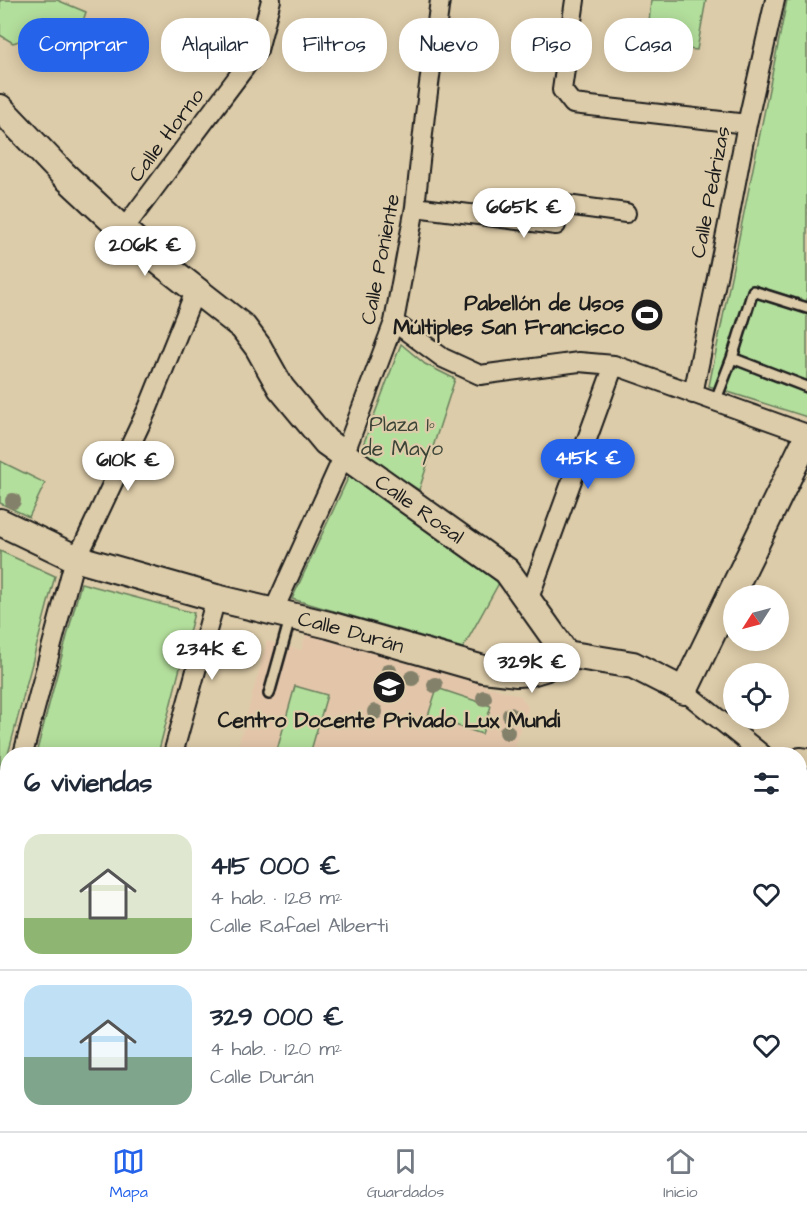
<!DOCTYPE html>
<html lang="es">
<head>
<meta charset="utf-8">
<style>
	body { margin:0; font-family:"Architects Daughter",sans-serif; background:#f6f6f7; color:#1f2937; height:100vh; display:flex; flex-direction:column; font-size:22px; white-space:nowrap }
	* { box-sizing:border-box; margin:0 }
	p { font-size:20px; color:#747a83 }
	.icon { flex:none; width:33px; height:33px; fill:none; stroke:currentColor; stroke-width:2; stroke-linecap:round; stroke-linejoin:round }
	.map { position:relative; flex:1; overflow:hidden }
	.side { position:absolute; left:0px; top:747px; width:807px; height:384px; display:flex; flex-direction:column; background:#fff; border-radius:24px 24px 0 0; box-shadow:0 3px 15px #0003 }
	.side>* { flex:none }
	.banner { position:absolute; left:18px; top:18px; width:771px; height:54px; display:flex; gap:12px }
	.needle { width:39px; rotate:234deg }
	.controls { position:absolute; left:723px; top:585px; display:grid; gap:12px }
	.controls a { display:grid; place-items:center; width:66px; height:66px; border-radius:50%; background:#fff; box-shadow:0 3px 15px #0003; font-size:30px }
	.price { position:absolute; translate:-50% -51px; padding:0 14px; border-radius:21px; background:#fff; color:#222; font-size:20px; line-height:39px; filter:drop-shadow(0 2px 3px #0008) }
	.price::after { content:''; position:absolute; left:50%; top:36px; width:18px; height:14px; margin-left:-9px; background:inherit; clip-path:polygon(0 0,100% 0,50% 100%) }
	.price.current { background:#2563eb; color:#fff }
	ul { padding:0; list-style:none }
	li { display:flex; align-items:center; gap:18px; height:150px; padding:0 24px }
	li+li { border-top:2px solid #e0e1e3 }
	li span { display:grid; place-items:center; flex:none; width:168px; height:120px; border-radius:18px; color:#555 }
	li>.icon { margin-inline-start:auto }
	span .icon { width:72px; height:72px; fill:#fffc; stroke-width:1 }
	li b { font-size:26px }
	h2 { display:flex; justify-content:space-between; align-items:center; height:72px; padding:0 24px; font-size:26px }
	.tag { padding:0 21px; border-radius:24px; background:#fff; box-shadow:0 3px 15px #0003; font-size:21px; line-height:54px }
	.tag.current { background:#2563eb; color:#fff }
	.dock { display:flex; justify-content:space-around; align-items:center; height:84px; border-top:2px solid #e0e1e3; background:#fff; font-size:16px; color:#747a83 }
	.dock a { display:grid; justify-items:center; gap:3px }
	.dock .current { color:#2563eb }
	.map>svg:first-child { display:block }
	.built { fill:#e3c6aa }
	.green { fill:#b3df9c; stroke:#687e5c; stroke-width:1.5 }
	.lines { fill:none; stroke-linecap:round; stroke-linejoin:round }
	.stream { stroke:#5a8495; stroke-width:6 }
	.lane-casing { stroke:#1c1c1c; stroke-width:14 }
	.street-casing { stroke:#1c1c1c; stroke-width:22 }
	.secondary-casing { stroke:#1c1c1c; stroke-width:30 }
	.lane { stroke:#ddcca9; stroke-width:9 }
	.street { stroke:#ddcca9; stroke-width:18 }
	.secondary { stroke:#ddcca9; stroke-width:26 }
	.tree { fill:#83816a }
	.labels { text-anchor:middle; stroke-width:4.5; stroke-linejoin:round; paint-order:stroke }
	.street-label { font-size:21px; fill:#1c1c1c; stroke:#ddcca9 }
	.poi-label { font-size:21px; font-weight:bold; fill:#1c1c1c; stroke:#ddcca9; text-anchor:end }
	.park-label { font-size:21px; fill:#3a4336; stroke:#ddcca9 }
</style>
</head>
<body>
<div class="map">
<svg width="807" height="1131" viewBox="0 0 807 1131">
	<rect width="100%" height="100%" fill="#ddcca9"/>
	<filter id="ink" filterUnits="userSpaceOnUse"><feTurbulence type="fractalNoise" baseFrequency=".0167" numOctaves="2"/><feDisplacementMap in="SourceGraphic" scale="12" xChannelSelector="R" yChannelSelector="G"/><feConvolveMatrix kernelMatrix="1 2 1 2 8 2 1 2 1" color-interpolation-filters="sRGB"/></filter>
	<g filter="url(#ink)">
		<!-- built -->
		<path class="built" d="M306 634 521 696 528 707 513 754H236L267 641 301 650Z"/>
		<!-- green -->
		<path class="green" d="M0 0H57L86 12 80 30 28 38 13 43 0 35Z
			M651 0H706L697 50 647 45Z
			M787 0H807V417L709 386Z
			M401 344 425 364 455 379 419 490 360 453Z
			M0 461 45 483 29 517 0 503Z
			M349 476 499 583 463 648 292 599Z
			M0 551 55 576 0 785Z
			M81 583 194 613 158 754H36Z
			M295 686 327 695 310 754H276Z
			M437 688 491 706 482 734 428 716Z"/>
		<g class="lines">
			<!-- stream -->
			<path class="stream" d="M0 911 8 913
				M426 1124 465 1130 495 1129 511 1126 524 1131"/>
			<!-- lane casing -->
			<g class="lane-casing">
				<path id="lane" d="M732 358 753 291 807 308
					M715 402 732 358 807 387
					M269 694 290 619
					M631 1124 661 1130 663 1124
					M712 1124 720 1125"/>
			</g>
			<!-- street casing -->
			<g class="street-casing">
				<path id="street" d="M575 0 562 90 573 104 747 124
					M415 207 556 225 559 204 626 213
					M123 230 258 50 271 0
					M394 322 443 358 480 375 579 362 614 365 807 434
					M693 394 729 219 747 124 775 0
					M528 601 614 365
					M273 612 344 455 394 322 415 207 425 115 440 0
					M684 691 762 754
					M23 754 75 558 84 544 148 408 196 289
					M173 754 216 598
					M800 757 807 758
					M0 844 8 815
					M0 891 8 893"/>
			</g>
			<!-- secondary casing -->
			<g class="secondary-casing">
				<g id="secondary">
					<path id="s1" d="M0 108 63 174 123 230 155 258 243 327 258 347 281 388 326 442 507 571 566 654"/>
					<path id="s2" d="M0 522 75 558 216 598 329 625 483 669 517 673 531 672 544 668 566 654"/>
					<path d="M566 654 633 665 684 691 807 438"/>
				</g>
			</g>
			<!-- lane -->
			<use href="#lane" class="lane"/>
			<!-- street -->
			<use href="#street" class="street"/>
			<!-- secondary -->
			<use href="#secondary" class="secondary"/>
		</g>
		<!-- trees -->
		<g class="tree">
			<circle cx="13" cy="501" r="8"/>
			<circle cx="389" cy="671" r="8"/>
			<circle cx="412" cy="678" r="8"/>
			<circle cx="435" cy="685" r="8"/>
			<circle cx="484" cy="698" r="8"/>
			<circle cx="375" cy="712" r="8"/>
			<circle cx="510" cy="715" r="8"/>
			<circle cx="507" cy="732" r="8"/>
		</g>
	</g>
	<!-- icons -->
	<defs>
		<g id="stadium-disc" transform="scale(1.725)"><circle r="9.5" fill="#1c1c1c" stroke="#ddcca9"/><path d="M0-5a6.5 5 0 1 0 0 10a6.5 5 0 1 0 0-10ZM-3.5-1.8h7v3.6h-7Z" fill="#fff"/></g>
		<g id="school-disc" transform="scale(1.725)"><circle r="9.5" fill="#1c1c1c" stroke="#ddcca9"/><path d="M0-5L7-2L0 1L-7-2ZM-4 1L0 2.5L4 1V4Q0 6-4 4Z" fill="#fff"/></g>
	</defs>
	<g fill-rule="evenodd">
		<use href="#stadium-disc" x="647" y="315"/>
		<use href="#school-disc" x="389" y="687"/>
	</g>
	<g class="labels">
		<!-- street labels -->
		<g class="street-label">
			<text transform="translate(166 135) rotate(-53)" y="7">Calle Horno</text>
			<text transform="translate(710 192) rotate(-79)" y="7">Calle Pedrizas</text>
			<text transform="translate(380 259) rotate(-79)" y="7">Calle Poniente</text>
			<text dy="7" stroke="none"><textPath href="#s1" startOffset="585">Calle Rosal</textPath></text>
			<text dy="7" stroke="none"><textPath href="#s2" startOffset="369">Calle Durán</textPath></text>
		</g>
		<!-- poi labels -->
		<g class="poi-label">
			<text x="624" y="310">Pabellón de Usos<tspan x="624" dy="24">Múltiples San Francisco</tspan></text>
			<text x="389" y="727" text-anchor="middle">Centro Docente Privado Lux Mundi</text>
		</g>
		<!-- park labels -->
		<g class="park-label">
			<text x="402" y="431">Plaza 1º<tspan x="402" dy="24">de Mayo</tspan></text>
		</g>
	</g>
</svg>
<div class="controls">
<a><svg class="needle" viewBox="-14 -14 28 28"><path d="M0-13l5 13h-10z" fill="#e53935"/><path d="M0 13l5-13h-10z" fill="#747a83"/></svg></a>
<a><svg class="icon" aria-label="locate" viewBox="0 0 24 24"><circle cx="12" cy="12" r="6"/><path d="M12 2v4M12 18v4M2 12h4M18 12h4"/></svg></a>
</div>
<b class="price" style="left:524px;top:239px">665K €</b>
<b class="price" style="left:145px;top:277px">206K €</b>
<b class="price current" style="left:588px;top:490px">415K €</b>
<b class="price" style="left:128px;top:492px">610K €</b>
<b class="price" style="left:212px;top:681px">234K €</b>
<b class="price" style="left:532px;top:694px">329K €</b>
<div class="banner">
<a class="tag current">Comprar</a>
<a class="tag">Alquilar</a>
<a class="tag">Filtros</a>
<a class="tag">Nuevo</a>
<a class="tag">Piso</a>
<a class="tag">Casa</a>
</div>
<section class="side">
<h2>6 viviendas<svg class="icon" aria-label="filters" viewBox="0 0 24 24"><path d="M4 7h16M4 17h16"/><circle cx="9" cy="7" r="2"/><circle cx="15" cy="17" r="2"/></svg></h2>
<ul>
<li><span style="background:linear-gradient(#dfe7d0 70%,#8fb573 0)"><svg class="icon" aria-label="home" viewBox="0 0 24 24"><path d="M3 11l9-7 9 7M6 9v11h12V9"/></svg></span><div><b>415 000 €</b><p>4 hab. · 128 m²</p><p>Calle Rafael Alberti</p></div><svg class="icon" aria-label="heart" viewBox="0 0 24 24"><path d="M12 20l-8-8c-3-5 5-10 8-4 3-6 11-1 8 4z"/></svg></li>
<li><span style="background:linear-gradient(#bfe0f5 60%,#7fa58c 0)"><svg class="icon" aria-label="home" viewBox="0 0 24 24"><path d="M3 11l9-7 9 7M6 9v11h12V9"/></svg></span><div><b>329 000 €</b><p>4 hab. · 120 m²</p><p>Calle Durán</p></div><svg class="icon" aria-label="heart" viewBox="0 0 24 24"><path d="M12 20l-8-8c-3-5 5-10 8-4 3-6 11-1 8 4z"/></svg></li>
</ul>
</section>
</div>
<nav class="dock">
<a class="current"><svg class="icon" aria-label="map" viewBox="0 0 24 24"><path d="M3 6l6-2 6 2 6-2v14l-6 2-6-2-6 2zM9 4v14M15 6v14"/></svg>Mapa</a>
<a><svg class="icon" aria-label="saved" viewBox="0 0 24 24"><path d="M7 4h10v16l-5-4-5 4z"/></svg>Guardados</a>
<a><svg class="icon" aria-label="home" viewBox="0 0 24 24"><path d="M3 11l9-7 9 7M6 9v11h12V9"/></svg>Inicio</a>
</nav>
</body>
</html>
